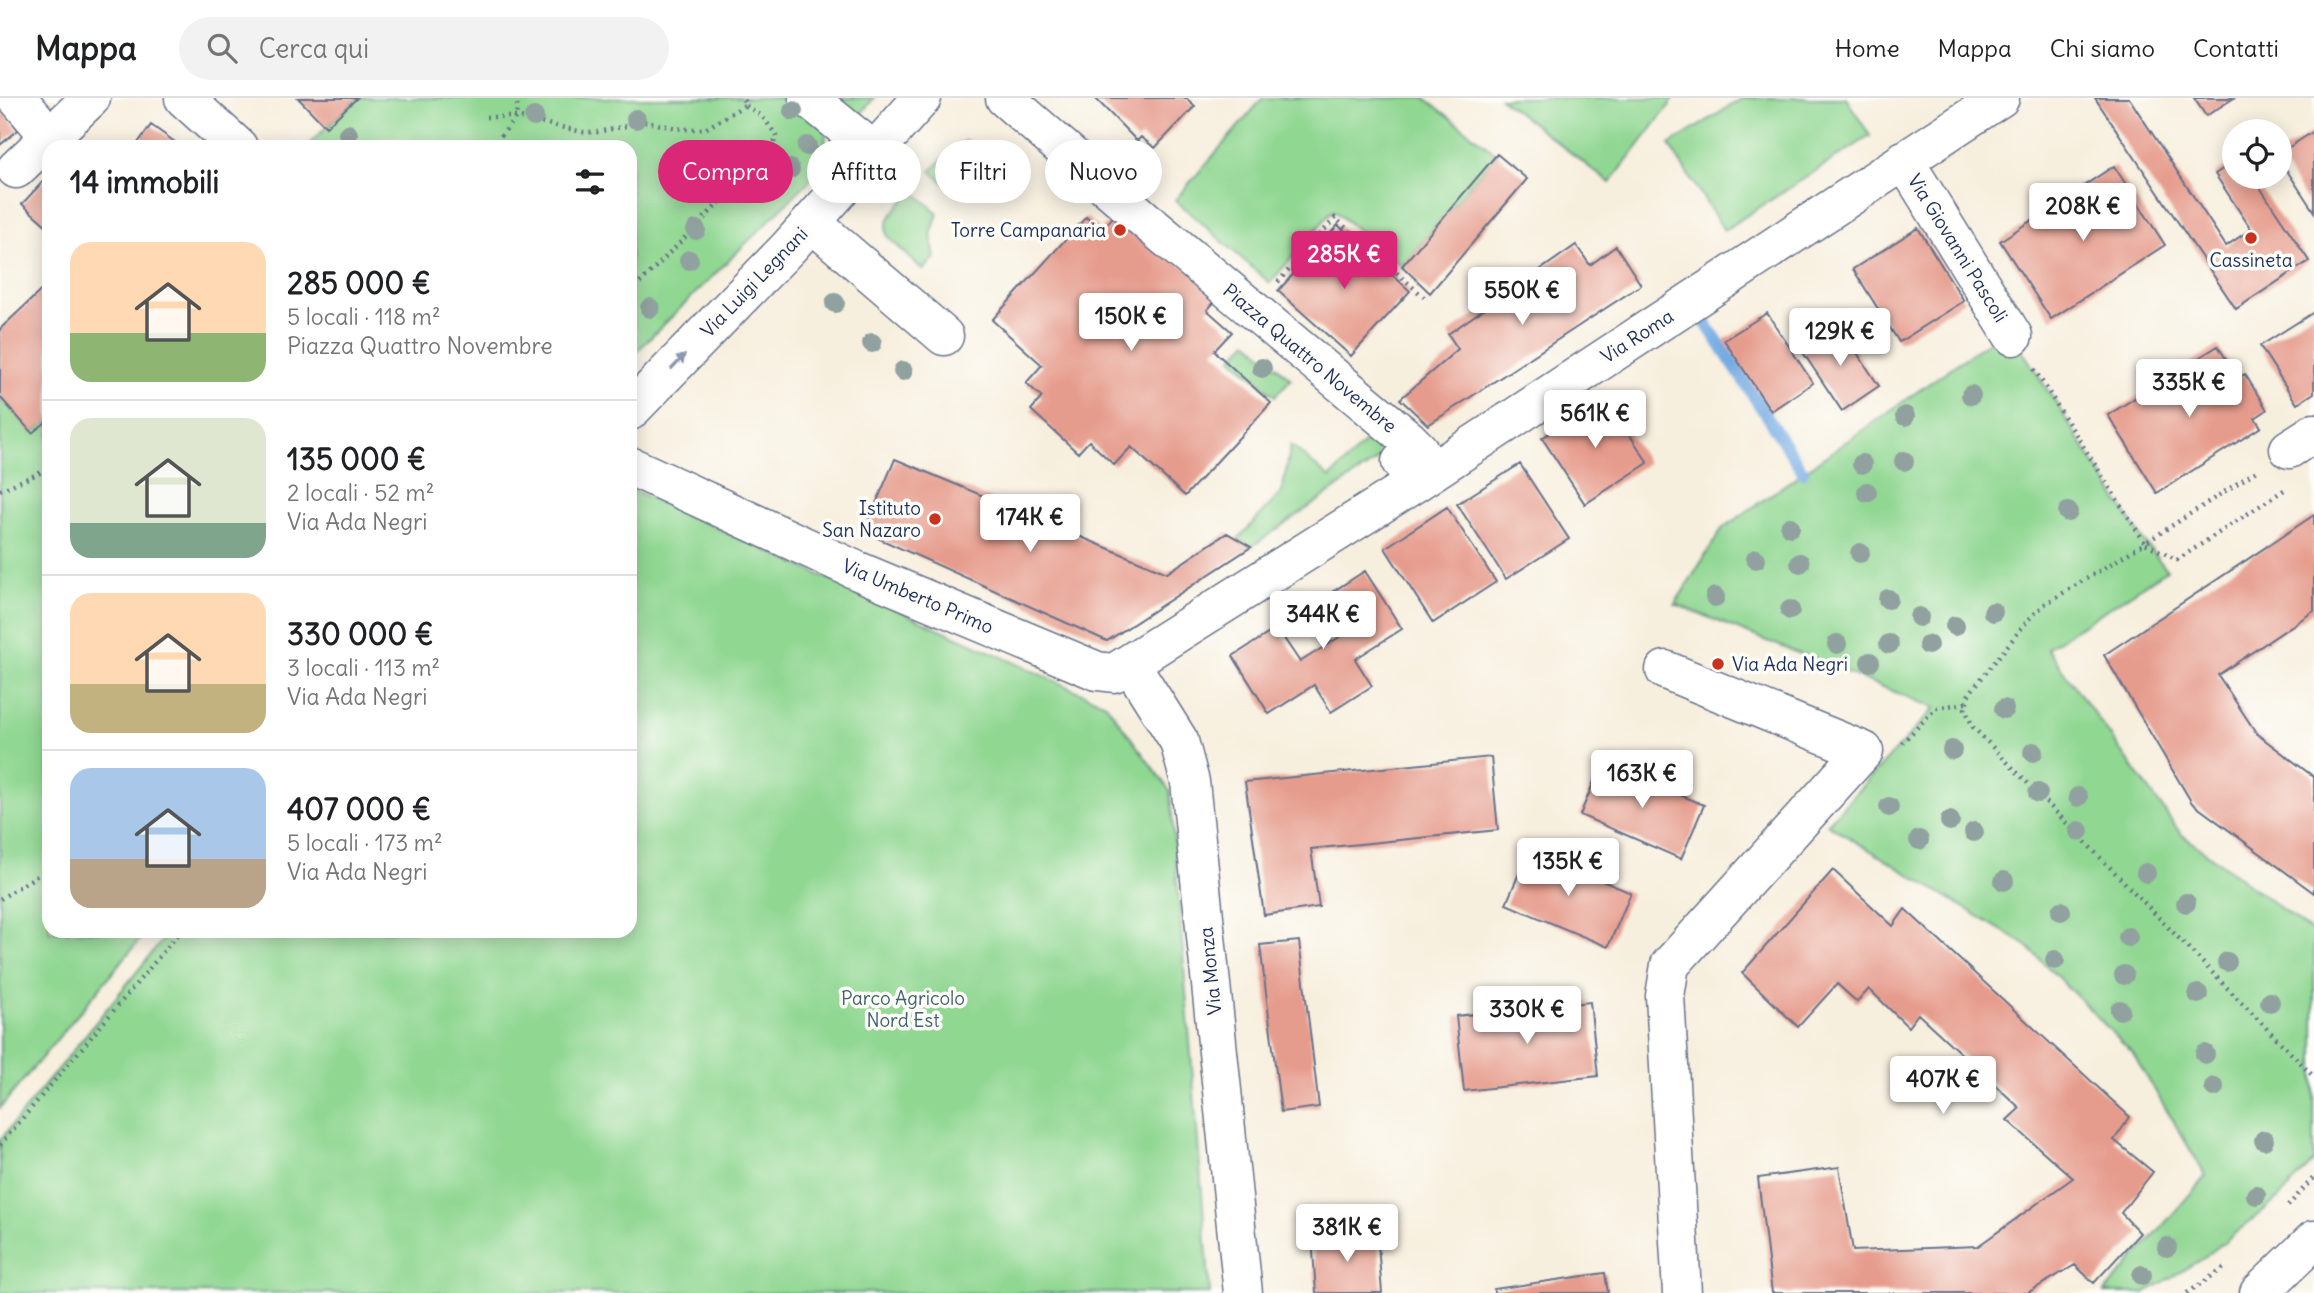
<!DOCTYPE html>
<html lang="it">
<head>
<meta charset="utf-8">
<style>
	body { margin:0; font-family:Delius,sans-serif; background:#f2f2f2; color:#202124; height:100vh; display:flex; flex-direction:column; font-size:26px; white-space:nowrap }
	* { box-sizing:border-box; margin:0 }
	p { font-size:23px; color:#757577 }
	.icon { flex:none; width:38px; height:38px; fill:none; stroke:currentColor; stroke-width:2; stroke-linecap:round; stroke-linejoin:round }
	.map { position:relative; flex:1; overflow:hidden }
	.panel { position:absolute; left:42px; top:42px; width:595px; height:798px; display:flex; flex-direction:column; background:#fff; border-radius:21px; box-shadow:0 4px 18px #0003 }
	.panel>* { flex:none }
	.hud { position:absolute; left:658px; top:42px; width:665px; height:63px; display:flex; gap:14px }
	.buttons { position:absolute; left:2222px; top:21px; display:grid; gap:14px }
	.buttons a { display:grid; place-items:center; width:70px; height:70px; border-radius:50%; background:#fff; box-shadow:0 4px 18px #0003; font-size:35px }
	.price { position:absolute; translate:-50% -60px; padding:0 16px; border-radius:7px; background:#fff; color:#222; font-size:23px; line-height:46px; filter:drop-shadow(0 2px 4px #0008) }
	.price::after { content:''; position:absolute; left:50%; top:42px; width:21px; height:16px; margin-left:-10px; background:inherit; clip-path:polygon(0 0,100% 0,50% 100%) }
	.price.on { background:#db2777; color:#fff }
	ul { padding:0; list-style:none }
	li { display:flex; align-items:center; gap:21px; height:175px; padding:0 28px }
	li+li { border-top:2px solid #e0e0e0 }
	li span { display:grid; place-items:center; flex:none; width:196px; height:140px; border-radius:21px; color:#555 }
	li>.icon { margin-inline-start:auto }
	span .icon { width:84px; height:84px; fill:#fffc; stroke-width:1 }
	li b { font-size:30px }
	h2 { display:flex; justify-content:space-between; align-items:center; height:84px; padding:0 28px; font-size:30px }
	.chip { padding:0 24px; border-radius:32px; background:#fff; box-shadow:0 4px 18px #0003; font-size:24px; line-height:63px }
	.chip.on { background:#db2777; color:#fff }
	header { display:flex; align-items:center; gap:42px; box-sizing:border-box; height:98px; padding:0 35px; background:#fff; border-bottom:2px solid #e0e0e0 }
	header strong { font-size:33px }
	nav { display:flex; gap:38px; margin-inline-start:auto; font-size:24px }
	.search { width:490px; height:63px; background:#f2f2f2; display:flex; align-items:center; gap:18px; box-sizing:border-box; padding:0 24px; border-radius:38px; color:#757577; font-size:26px }
	.map>svg:first-child { display:block }
	.green { fill:#90d792; stroke:#568378; stroke-width:2 }
	.lines { fill:none; stroke-linecap:round; stroke-linejoin:round }
	.stream { stroke:#75abe3; stroke-width:12 }
	.building { fill:#e69c8d }
	.minor-casing { stroke:#68728b; stroke-width:41 }
	.path { stroke:#68728b; stroke-width:4.5; stroke-dasharray:2 5; stroke-linecap:butt }
	.minor { stroke:#fff; stroke-width:38 }
	.tree { fill:#91a1a0 }
	.oneway { fill:#8d97ae }
	.poi-dot { fill:#c8321e; stroke:#fdfcf7; stroke-width:2.5 }
	.labels { text-anchor:middle; stroke-width:7; stroke-linejoin:round; paint-order:stroke }
	.poi-label { font-size:19px; fill:#1b2f5e; stroke:#fdfcf7; text-anchor:end }
	.street-label { font-size:19px; fill:#1b2f5e; stroke:#fdfcf7 }
	.park-label { font-size:19px; fill:#3e616e; stroke:#fdfcf7 }
</style>
</head>
<body>
<header>
<strong>Mappa</strong>
<div class="search"><svg class="icon" aria-label="search" viewBox="0 0 24 24"><circle cx="10" cy="10" r="6"/><path d="M15 15l6 6"/></svg>Cerca qui</div>
<nav><a>Home</a><a>Mappa</a><a>Chi siamo</a><a>Contatti</a></nav>
</header>
<div class="map">
<svg width="2314" height="1195" viewBox="0 0 2314 1195">
	<rect width="100%" height="100%" fill="#fdfcf7"/>
	<filter id="ink" filterUnits="userSpaceOnUse"><feTurbulence type="fractalNoise" baseFrequency=".0143" numOctaves="2"/><feDisplacementMap in="SourceGraphic" scale="14" xChannelSelector="R" yChannelSelector="G"/><feConvolveMatrix kernelMatrix="1 2 1 2 8 2 1 2 1" color-interpolation-filters="sRGB"/></filter>
	<filter id="wash" filterUnits="userSpaceOnUse"><feTurbulence type="fractalNoise" baseFrequency=".00686" numOctaves="4" result="noise"/><feDisplacementMap in="SourceGraphic" scale="28" xChannelSelector="R" yChannelSelector="G"/><feGaussianBlur stdDeviation="1.57" result="paint"/><feColorMatrix in="noise" values="0 0 0 0 0 0 0 0 0 0 0 0 0 0 0 0 0 1.4 0 .05"/><feComposite in="paint" operator="in"/></filter>
	<g filter="url(#wash)">
		<rect width="100%" height="100%" fill="#f7efde"/>
		<!-- green -->
		<path class="green" d="M357 0H795L827 26 823 69 630 260V49H306Z
			M815 0H874L849 30Z
			M1263 0H1425L1497 56 1402 168 1333 112 1270 185 1175 102Z
			M1500 0H1675L1610 85Z
			M1743 0H1846L1870 38 1724 132 1669 47Z
			M966 43 976 47 1010 78 996 93 973 91 957 97 931 73 956 47Z
			M913 93 938 115 931 137 935 160 923 172 888 139C881 120 901 106 913 93Z
			M2002 234 2013 238 2145 445 2167 472 2047 550 2181 736 2314 835V1063L2278 1101 2205 1159 2145 1195H2104L2206 1078 2132 954 2027 848 1827 726 1935 610 1675 506 1722 431Z
			M1248 243 1291 281 1275 298 1232 260Z
			M0 299 32 335 49 322V833H147L0 1010Z
			M1386 323 1408 341 1251 449 1238 441 1282 394 1291 347 1330 380Z
			M630 391 1106 606 1170 693 1210 1195H0V1042L170 833H630Z"/>
		<g class="lines">
			<!-- stream -->
			<path class="stream" d="M1703 221 1803 374"/>
		</g>
		<g id="blocks">
			<!-- building -->
			<path class="building" d="M298 0H357L326 29Z
				M1095 0H1186L1195 8 1155 50 1141 39 1137 43Z
				M2095 0H2129L2226 148 2251 131 2215 76 2235 63V79H2253L2309 163 2236 211Z
				M2194 0H2234L2206 18Z
				M0 7 18 32 0 47Z
				M151 27 182 49H135Z
				M2314 33V114L2280 62V55Z
				M1497 56 1527 81 1430 195 1402 168Z
				M2114 68 2165 147 2051 221 2000 143Z
				M49 77V130L22 106Z
				M1119 113 1220 198 1207 212 1232 234 1214 253 1271 305 1185 398 1131 349 1114 367 1089 343 1078 355 1031 312 1042 299 1026 285 1042 267 992 222 1086 119 1101 132Z
				M1338 127 1410 193 1351 258 1278 193Z
				M1918 130 1964 203 1899 244 1853 171Z
				M1576 147 1590 167 1616 148 1641 187 1428 327 1400 301 1458 251 1448 236Z
				M49 185V322L32 335 0 299V231Z
				M2314 214V295L2297 306 2260 248Z
				M1767 215 1813 285 1771 313 1724 242Z
				M1839 228 1879 288 1842 313 1802 253Z
				M2218 248 2238 280 2245 276 2267 312 2255 320 2261 329 2157 395 2108 317Z
				M1605 299 1648 365 1585 406 1542 340Z
				M895 361 1167 475 1227 435 1251 449 1107 543 864 434Z
				M1520 366 1569 441 1506 481 1457 406Z
				M1447 409 1496 484 1433 525 1385 450Z
				M2314 417V513L2218 577 2257 636 2314 679V795L2192 705 2104 557Z
				M1365 473 1402 531 1355 561 1372 588 1331 614 1314 587 1269 616 1233 558 1277 530 1300 564 1341 538 1318 503Z
				M1491 659 1498 732 1311 751 1319 809 1264 817 1245 684Z
				M1602 664 1704 707 1681 761 1580 717Z
				M1529 752 1631 795 1608 849 1506 806Z
				M1833 772 1893 828 1905 811 2130 1019 2114 1042 2153 1074 2121 1115 2140 1135 2094 1185 2075 1167 2027 1195H1772L1758 1080 1839 1069 1853 1153 1978 1148 2073 1080 2007 1022 2020 1010 1918 916 1908 929 1869 891 1857 904 1837 886 1798 929 1742 875Z
				M1299 843 1319 1009 1281 1014 1260 847Z
				M1590 904 1598 978 1464 993 1456 918Z
				M1377 1134 1382 1195H1316L1312 1139Z
				M1605 1175 1608 1195H1494V1191Z"/>
		</g>
	</g>
	<g filter="url(#ink)">
		<use href="#blocks" fill-opacity="0" stroke="#68728b" stroke-width="2"/>
		<g class="lines">
			<!-- minor casing -->
			<g class="minor-casing">
				<path id="minor" d="M17 0 59 49
					M184 0 238 49
					M808 0 875 54
					M1005 0 1151 127 1408 341 1419 352 1401 364 1415 385
					M1904 62 2013 238
					M16 71 91 0
					M811 124 944 238
					M630 313 789 149 922 0
					M2289 351 2314 335
					M630 368 858 473 1097 573 1114 575 1415 385 2000 0
					M1130 565 1179 643 1190 684 1243 1195
					M1665 572 1864 653 1670 867 1665 898 1682 1195
					M2259 1195 2314 1142"/>
			</g>
			<!-- path -->
			<path class="path" d="M486 19H516L583 34H597L646 24 682 31H705L745 7
				M492 49 516 19 518 0
				M1278 184 1335 120 1425 200
				M630 195 717 107 739 81 766 62 777 38 762 18 745 7 743 0
				M2034 271 2145 445 2258 372
				M0 392 49 371
				M2284 392 2177 462 2145 445 2045 506 2029 521 1969 596 1965 611 1973 629 2314 979
				M1902 645 1936 610 1966 605
				M0 801 49 770
				M0 1047 181 833
				M2288 1108 2314 1079
				M2187 1195 2227 1168"/>
			<!-- minor -->
			<use href="#minor" class="minor"/>
		</g>
		<!-- trees -->
		<g class="tree">
			<circle cx="793" cy="13" r="10"/>
			<circle cx="534" cy="19" r="10"/>
			<circle cx="636" cy="21" r="10"/>
			<circle cx="348" cy="36" r="10"/>
			<circle cx="807" cy="48" r="10"/>
			<circle cx="790" cy="71" r="10"/>
			<circle cx="735" cy="73" r="10"/>
			<circle cx="703" cy="90" r="10"/>
			<circle cx="696" cy="132" r="10"/>
			<circle cx="689" cy="162" r="10"/>
			<circle cx="835" cy="205" r="10"/>
			<circle cx="650" cy="210" r="10"/>
			<circle cx="872" cy="245" r="10"/>
			<circle cx="1262" cy="270" r="10"/>
			<circle cx="903" cy="273" r="10"/>
			<circle cx="1971" cy="297" r="10"/>
			<circle cx="1905" cy="318" r="10"/>
			<circle cx="1904" cy="363" r="10"/>
			<circle cx="1862" cy="366" r="10"/>
			<circle cx="1867" cy="394" r="10"/>
			<circle cx="2068" cy="414" r="10"/>
			<circle cx="1790" cy="429" r="10"/>
			<circle cx="1860" cy="455" r="10"/>
			<circle cx="1756" cy="461" r="10"/>
			<circle cx="1800" cy="465" r="10"/>
			<circle cx="1715" cy="499" r="10"/>
			<circle cx="1888" cy="501" r="10"/>
			<circle cx="1790" cy="512" r="10"/>
			<circle cx="1993" cy="514" r="10"/>
			<circle cx="1919" cy="519" r="10"/>
			<circle cx="1955" cy="528" r="10"/>
			<circle cx="1837" cy="546" r="10"/>
			<circle cx="1889" cy="546" r="10"/>
			<circle cx="1928" cy="547" r="10"/>
			<circle cx="1870" cy="564" r="10"/>
			<circle cx="2004" cy="611" r="10"/>
			<circle cx="1952" cy="652" r="10"/>
			<circle cx="2033" cy="654" r="10"/>
			<circle cx="2038" cy="695" r="10"/>
			<circle cx="2078" cy="699" r="10"/>
			<circle cx="1889" cy="709" r="10"/>
			<circle cx="1950" cy="723" r="10"/>
			<circle cx="2079" cy="733" r="10"/>
			<circle cx="1974" cy="734" r="10"/>
			<circle cx="1919" cy="742" r="10"/>
			<circle cx="2146" cy="775" r="10"/>
			<circle cx="2004" cy="783" r="10"/>
			<circle cx="2186" cy="805" r="10"/>
			<circle cx="2061" cy="813" r="10"/>
			<circle cx="2128" cy="839" r="10"/>
			<circle cx="2055" cy="862" r="10"/>
			<circle cx="2227" cy="864" r="10"/>
			<circle cx="2124" cy="877" r="10"/>
			<circle cx="2198" cy="896" r="10"/>
			<circle cx="2270" cy="904" r="10"/>
			<circle cx="2120" cy="912" r="10"/>
			<circle cx="2205" cy="956" r="10"/>
			<circle cx="2214" cy="989" r="10"/>
			<circle cx="2264" cy="1042" r="10"/>
			<circle cx="2256" cy="1097" r="10"/>
			<circle cx="2167" cy="1149" r="10"/>
			<circle cx="2142" cy="1177" r="10"/>
		</g>
		<!-- one-way arrows -->
		<defs><path id="oneway-solid" d="M-6-.8H1V-3.2L6.5 0L1 3.2V.8H-6Z" transform="scale(1.75)"/></defs>
		<use class="oneway" href="#oneway-solid" transform="translate(678 264) rotate(-46)"/>
	</g>
	<!-- markers -->
	<g class="poi-dot">
		<circle cx="1120" cy="132" r="7"/>
		<circle cx="2251" cy="140" r="7"/>
		<circle cx="935" cy="421" r="7"/>
		<circle cx="1718" cy="566" r="7"/>
	</g>
	<g class="labels">
		<!-- poi labels -->
		<g class="poi-label">
			<text x="1106" y="139">Torre Campanaria</text>
			<text x="2251" y="169" text-anchor="middle">Cassineta</text>
			<text x="921" y="417">Istituto<tspan x="921" dy="22">San Nazaro</tspan></text>
			<text x="1732" y="573" text-anchor="start">Via Ada Negri</text>
		</g>
		<!-- street labels -->
		<g class="street-label">
			<text transform="translate(1958 150) rotate(58)" y="7">Via Giovanni Pascoli</text>
			<text transform="translate(754 184) rotate(-46)" y="7">Via Luigi Legnani</text>
			<text transform="translate(1637 238) rotate(-33)" y="7">Via Roma</text>
			<text transform="translate(1310 260) rotate(40)" y="7">Piazza Quattro Novembre</text>
			<text transform="translate(918 498) rotate(23)" y="7">Via Umberto Primo</text>
			<text transform="translate(1210 873) rotate(-96)" y="7">Via Monza</text>
		</g>
		<!-- park labels -->
		<g class="park-label">
			<text x="903" y="907">Parco Agricolo<tspan x="903" dy="22">Nord Est</tspan></text>
		</g>
	</g>
</svg>
<div class="buttons">
<a><svg class="icon" aria-label="locate" viewBox="0 0 24 24"><circle cx="12" cy="12" r="6"/><path d="M12 2v4M12 18v4M2 12h4M18 12h4"/></svg></a>
</div>
<b class="price" style="left:2083px;top:145px">208K €</b>
<b class="price on" style="left:1344px;top:193px">285K €</b>
<b class="price" style="left:1522px;top:229px">550K €</b>
<b class="price" style="left:1131px;top:255px">150K €</b>
<b class="price" style="left:1840px;top:270px">129K €</b>
<b class="price" style="left:2189px;top:321px">335K €</b>
<b class="price" style="left:1595px;top:352px">561K €</b>
<b class="price" style="left:1030px;top:456px">174K €</b>
<b class="price" style="left:1323px;top:553px">344K €</b>
<b class="price" style="left:1642px;top:712px">163K €</b>
<b class="price" style="left:1568px;top:800px">135K €</b>
<b class="price" style="left:1527px;top:948px">330K €</b>
<b class="price" style="left:1943px;top:1018px">407K €</b>
<b class="price" style="left:1347px;top:1166px">381K €</b>
<div class="hud">
<a class="chip on">Compra</a>
<a class="chip">Affitta</a>
<a class="chip">Filtri</a>
<a class="chip">Nuovo</a>
</div>
<section class="panel">
<h2>14 immobili<svg class="icon" aria-label="filters" viewBox="0 0 24 24"><path d="M4 7h16M4 17h16"/><circle cx="9" cy="7" r="2"/><circle cx="15" cy="17" r="2"/></svg></h2>
<ul>
<li><span style="background:linear-gradient(#ffd9b3 65%,#8fb573 0)"><svg class="icon" aria-label="home" viewBox="0 0 24 24"><path d="M3 11l9-7 9 7M6 9v11h12V9"/></svg></span><div><b>285 000 €</b><p>5 locali · 118 m²</p><p>Piazza Quattro Novembre</p></div></li>
<li><span style="background:linear-gradient(#dfe7d0 75%,#7fa58c 0)"><svg class="icon" aria-label="home" viewBox="0 0 24 24"><path d="M3 11l9-7 9 7M6 9v11h12V9"/></svg></span><div><b>135 000 €</b><p>2 locali · 52 m²</p><p>Via Ada Negri</p></div></li>
<li><span style="background:linear-gradient(#ffd9b3 65%,#c2b280 0)"><svg class="icon" aria-label="home" viewBox="0 0 24 24"><path d="M3 11l9-7 9 7M6 9v11h12V9"/></svg></span><div><b>330 000 €</b><p>3 locali · 113 m²</p><p>Via Ada Negri</p></div></li>
<li><span style="background:linear-gradient(#a9c7e8 65%,#b9a48a 0)"><svg class="icon" aria-label="home" viewBox="0 0 24 24"><path d="M3 11l9-7 9 7M6 9v11h12V9"/></svg></span><div><b>407 000 €</b><p>5 locali · 173 m²</p><p>Via Ada Negri</p></div></li>
</ul>
</section>
</div>
</body>
</html>
